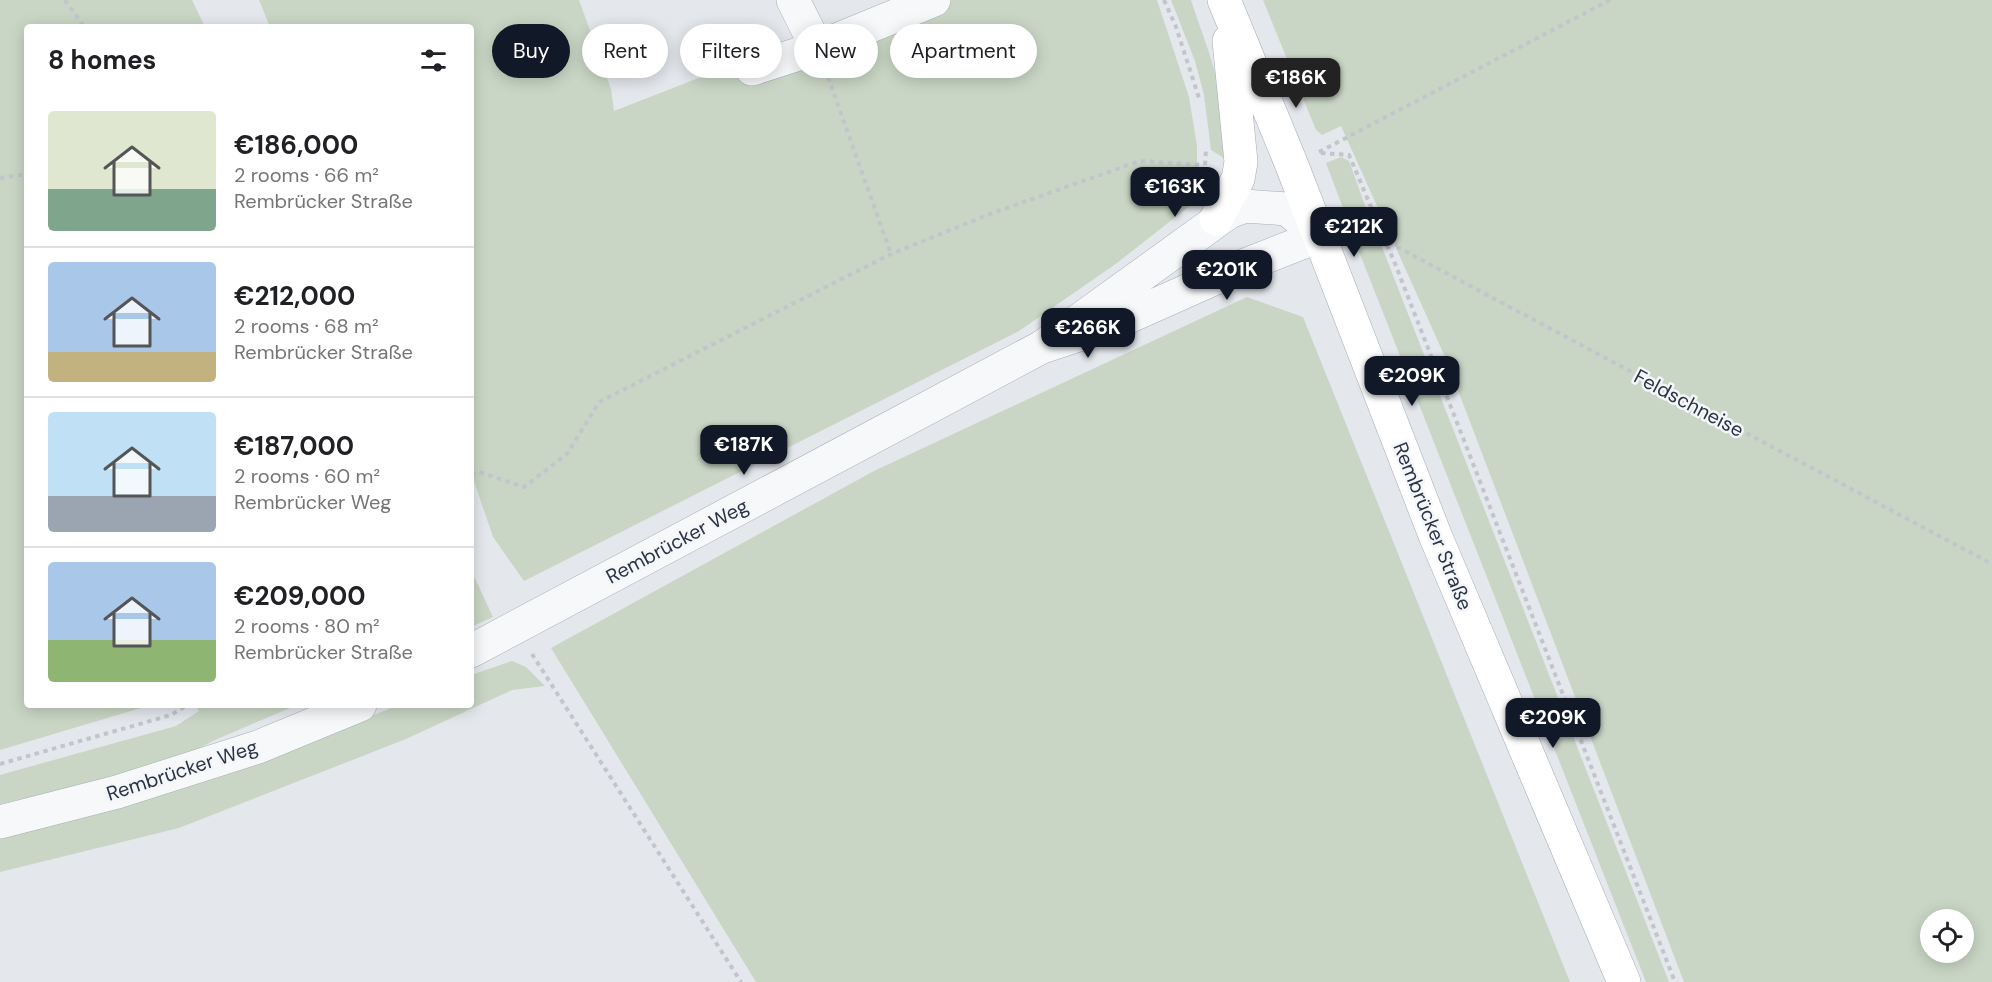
<!DOCTYPE html>
<html lang="en">
<head>
<meta charset="utf-8">
<style>
	body { margin:0; font-family:"DM Sans",sans-serif; background:#f2f2f2; color:#202124; height:100vh; display:flex; flex-direction:column; font-size:22px; white-space:nowrap }
	* { box-sizing:border-box; margin:0 }
	p { font-size:20px; color:#757577 }
	.icon { flex:none; width:33px; height:33px; fill:none; stroke:currentColor; stroke-width:2; stroke-linecap:round; stroke-linejoin:round }
	.map { position:relative; flex:1; overflow:hidden }
	.panel { position:absolute; left:24px; top:24px; width:450px; height:684px; display:flex; flex-direction:column; background:#fff; border-radius:6px; box-shadow:0 3px 15px #0003 }
	.panel>* { flex:none }
	.banner { position:absolute; left:492px; top:24px; width:570px; height:54px; display:flex; gap:12px }
	.buttons { position:absolute; left:1920px; top:909px; display:grid; gap:12px }
	.buttons a { display:grid; place-items:center; width:54px; height:54px; border-radius:50%; background:#fff; box-shadow:0 3px 15px #0003; font-size:30px }
	.price { position:absolute; translate:-50% -51px; padding:0 14px; border-radius:12px; background:#111827; color:#fff; font-size:20px; line-height:39px; filter:drop-shadow(0 2px 3px #0008) }
	.price::after { content:''; position:absolute; left:50%; top:36px; width:18px; height:14px; margin-left:-9px; background:inherit; clip-path:polygon(0 0,100% 0,50% 100%) }
	.price.on { background:#222; color:#fff }
	ul { padding:0; list-style:none }
	li { display:flex; align-items:center; gap:18px; height:150px; padding:0 24px }
	li+li { border-top:2px solid #e0e0e0 }
	li span { display:grid; place-items:center; flex:none; width:168px; height:120px; border-radius:6px; color:#555 }
	li>.icon { margin-inline-start:auto }
	span .icon { width:72px; height:72px; fill:#fffc; stroke-width:1 }
	li b { font-size:26px }
	h2 { display:flex; justify-content:space-between; align-items:center; height:72px; padding:0 24px; font-size:26px }
	.tag { padding:0 21px; border-radius:27px; background:#fff; box-shadow:0 3px 15px #0003; font-size:21px; line-height:54px }
	.tag.on { background:#111827; color:#fff }
	.map>svg:first-child { display:block }
	.green { fill:#c9d6c5; fill-rule:evenodd }
	.lines { fill:none; stroke-linecap:round; stroke-linejoin:round }
	.minor-casing { stroke:#a9aeb7; stroke-width:34 }
	.major-casing { stroke:#a3abb8; stroke-width:34 }
	.path { stroke:#c2c5cb; stroke-width:4; stroke-dasharray:4.5 4.5; stroke-linecap:butt }
	.minor { stroke:#f7f8fa; stroke-width:33 }
	.major { stroke:#fff; stroke-width:33 }
	.labels { text-anchor:middle; stroke-width:5; stroke-linejoin:round; paint-order:stroke }
	.street-label { font-size:20px; fill:#2b3445; stroke:#f4f6f9 }
</style>
</head>
<body>
<div class="map">
<svg width="1992" height="982" viewBox="0 0 1992 982">
	<rect width="100%" height="100%" fill="#e4e7ec"/>
	<!-- green -->
	<path class="green" d="M0 0H192L205 27H27V705H151L0 750Z
		M259 0H579L611 89 614 111 899 0H1157L1189 97 1197 146V176L1203 187 1196 201 1117 263 1019 331 524 581 493 537 471 472V27H270Z
		M1171 0H1191C1208 52 1231 102 1224 158L1211 150 1204 95 1195 61Z
		M1263 0H1992V982H1684L1446 359 1341 126 1322 135 1316 130ZM1930 920H1964V952H1930Z
		M1341 157 1349 161 1371 222 1346 216 1326 163Z
		M1357 236 1380 242 1669 982H1646L1358 249Z
		M1247 297 1303 317 1570 982H756L551 648 874 471Z
		M471 570 493 617 471 627Z
		M512 661 526 667 545 686 512 690 406 739 179 828 0 872V839L102 813 229 773 399 705H471V675Z
		M195 705H297L217 739 186 755 94 783 0 804V775L176 726 199 711Z"/>
	<g class="lines">
		<!-- minor casing -->
		<g class="minor-casing">
			<path id="minor" d="M793 0 817 48 934 0
				M752 69 817 48
				M471 651 1042 347 1229 212 1245 206 1287 209 1319 236 1245 265 1117 322 1042 347
				M0 822 117 792 258 747 360 705"/>
		</g>
		<!-- major casing -->
		<g class="major-casing">
			<path id="major" d="M1224 0 1291 163 1435 535 1624 982
				M1216 219 1238 179 1241 162 1229 41"/>
		</g>
		<!-- path -->
		<path class="path" d="M65 0 84 27
			M1164 0 1176 27 1200 101
			M828 77 891 254
			M1319 152 1610 0
			M1321 153 1349 155 1396 266 1675 982
			M1205 165 1206 150
			M0 178 27 174
			M1348 224 1386 241 1992 564
			M471 474 479 472 524 487 567 454 599 402 891 254 995 212 1140 161 1204 165
			M532 654 741 982
			M0 764 171 715 187 705"/>
		<!-- minor -->
		<use href="#minor" class="minor"/>
		<!-- major -->
		<use href="#major" class="major"/>
	</g>
	<g class="labels">
		<!-- street labels -->
		<g class="street-label">
			<text transform="translate(1689 403) rotate(28)" y="7">Feldschneise</text>
			<text transform="translate(1433 526) rotate(68)" y="7">Rembrücker Straße</text>
			<text transform="translate(677 541) rotate(-28)" y="7">Rembrücker Weg</text>
			<text transform="translate(182 770) rotate(-18)" y="7">Rembrücker Weg</text>
		</g>
	</g>
</svg>
<div class="buttons">
<a><svg class="icon" aria-label="locate" viewBox="0 0 24 24"><circle cx="12" cy="12" r="6"/><path d="M12 2v4M12 18v4M2 12h4M18 12h4"/></svg></a>
</div>
<b class="price on" style="left:1296px;top:109px">€186K</b>
<b class="price" style="left:1175px;top:218px">€163K</b>
<b class="price" style="left:1354px;top:258px">€212K</b>
<b class="price" style="left:1227px;top:301px">€201K</b>
<b class="price" style="left:1088px;top:359px">€266K</b>
<b class="price" style="left:1412px;top:407px">€209K</b>
<b class="price" style="left:744px;top:476px">€187K</b>
<b class="price" style="left:1553px;top:749px">€209K</b>
<div class="banner">
<a class="tag on">Buy</a>
<a class="tag">Rent</a>
<a class="tag">Filters</a>
<a class="tag">New</a>
<a class="tag">Apartment</a>
</div>
<section class="panel">
<h2>8 homes<svg class="icon" aria-label="filters" viewBox="0 0 24 24"><path d="M4 7h16M4 17h16"/><circle cx="9" cy="7" r="2"/><circle cx="15" cy="17" r="2"/></svg></h2>
<ul>
<li><span style="background:linear-gradient(#dfe7d0 65%,#7fa58c 0)"><svg class="icon" aria-label="home" viewBox="0 0 24 24"><path d="M3 11l9-7 9 7M6 9v11h12V9"/></svg></span><div><b>€186,000</b><p>2 rooms · 66 m²</p><p>Rembrücker Straße</p></div></li>
<li><span style="background:linear-gradient(#a9c7e8 75%,#c2b280 0)"><svg class="icon" aria-label="home" viewBox="0 0 24 24"><path d="M3 11l9-7 9 7M6 9v11h12V9"/></svg></span><div><b>€212,000</b><p>2 rooms · 68 m²</p><p>Rembrücker Straße</p></div></li>
<li><span style="background:linear-gradient(#bfe0f5 70%,#9aa5b1 0)"><svg class="icon" aria-label="home" viewBox="0 0 24 24"><path d="M3 11l9-7 9 7M6 9v11h12V9"/></svg></span><div><b>€187,000</b><p>2 rooms · 60 m²</p><p>Rembrücker Weg</p></div></li>
<li><span style="background:linear-gradient(#a9c7e8 65%,#8fb573 0)"><svg class="icon" aria-label="home" viewBox="0 0 24 24"><path d="M3 11l9-7 9 7M6 9v11h12V9"/></svg></span><div><b>€209,000</b><p>2 rooms · 80 m²</p><p>Rembrücker Straße</p></div></li>
</ul>
</section>
</div>
</body>
</html>
